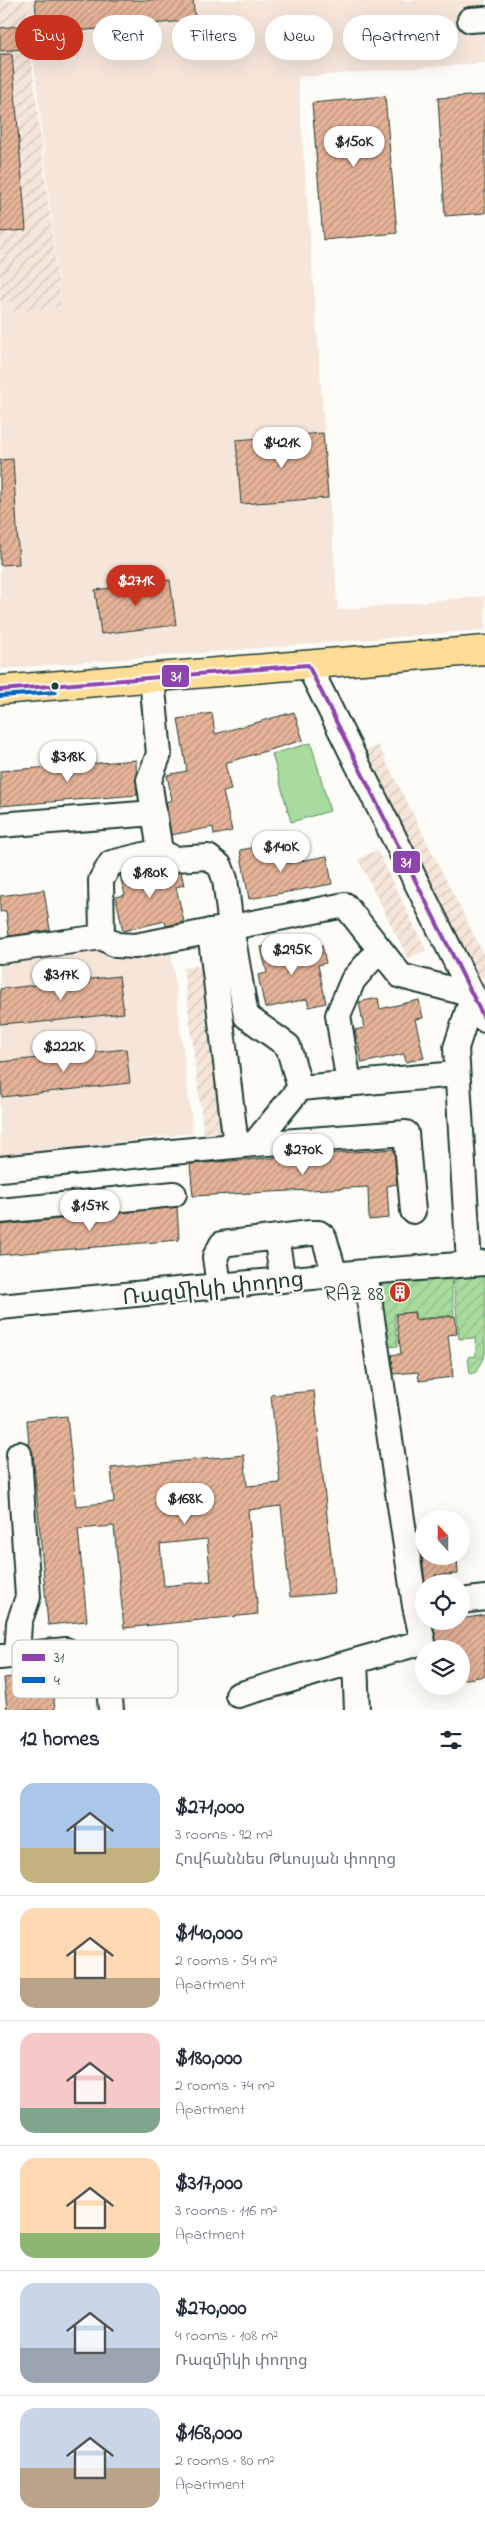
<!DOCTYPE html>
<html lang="en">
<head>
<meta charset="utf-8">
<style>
	body { margin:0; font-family:"Indie Flower","Noto Sans Armenian",sans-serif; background:#f2f2f3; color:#1f2937; height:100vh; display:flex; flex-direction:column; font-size:19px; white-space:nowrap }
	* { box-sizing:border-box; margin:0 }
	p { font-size:16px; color:#747a83 }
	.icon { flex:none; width:28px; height:28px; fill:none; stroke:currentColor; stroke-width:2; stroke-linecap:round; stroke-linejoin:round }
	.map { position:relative; height:1710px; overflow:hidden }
	.drawer { display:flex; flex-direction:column; background:#fff; flex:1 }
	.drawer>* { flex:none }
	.guide { position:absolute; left:15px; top:15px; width:455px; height:45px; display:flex; gap:10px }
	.needle { width:32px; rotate:339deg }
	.controls { position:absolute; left:415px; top:1510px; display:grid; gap:10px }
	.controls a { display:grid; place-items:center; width:55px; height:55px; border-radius:50%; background:#fff; box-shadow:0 5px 20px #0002; font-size:25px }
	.price { position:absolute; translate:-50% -42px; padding:0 11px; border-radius:18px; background:#fff; color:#222; font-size:16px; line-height:32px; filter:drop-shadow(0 1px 2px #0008) }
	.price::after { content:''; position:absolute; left:50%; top:30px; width:15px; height:11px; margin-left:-8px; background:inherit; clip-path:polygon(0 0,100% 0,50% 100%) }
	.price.on { background:#c8321e; color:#fff }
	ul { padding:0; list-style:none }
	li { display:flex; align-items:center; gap:15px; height:125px; padding:0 20px }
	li+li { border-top:1px solid #e0e1e3 }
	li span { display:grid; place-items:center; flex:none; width:140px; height:100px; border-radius:15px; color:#555 }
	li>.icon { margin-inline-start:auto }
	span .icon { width:60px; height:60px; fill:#fffc; stroke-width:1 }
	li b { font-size:21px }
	h2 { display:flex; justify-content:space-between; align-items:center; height:60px; padding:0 20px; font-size:21px }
	.pill { padding:0 18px; border-radius:22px; background:#fff; box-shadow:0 5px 20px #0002; font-size:18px; line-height:45px }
	.pill.on { background:#c8321e; color:#fff }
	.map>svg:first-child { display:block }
	.built { fill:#f6e6da }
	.industrial { fill:url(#industrial-furrows) }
	.park { fill:#a7dc9e; stroke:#638c69 }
	.garden { fill:url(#garden-furrows); stroke:#638c69 }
	.building { fill:url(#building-hatch); stroke:#1f3d34; fill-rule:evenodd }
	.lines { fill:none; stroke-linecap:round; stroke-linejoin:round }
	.minor-casing { stroke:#1f3d34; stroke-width:28 }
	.major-casing { stroke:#1f3d34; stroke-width:31 }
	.minor { stroke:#fdfcf7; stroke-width:24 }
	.major { stroke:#fedd96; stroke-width:28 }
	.bus-1-casing { stroke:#fdfcf7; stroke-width:8 }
	.bus-2-casing { stroke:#fdfcf7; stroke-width:8 }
	.bus-1 { stroke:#8e44ad; stroke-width:4 }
	.bus-2 { stroke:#0065bd; stroke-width:4 }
	.bus-dot { fill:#1f3d34; stroke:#fdfcf7; stroke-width:2 }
	.labels { text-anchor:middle; stroke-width:4.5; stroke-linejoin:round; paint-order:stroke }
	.street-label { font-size:22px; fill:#1f3d34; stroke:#fdfcf7 }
	.poi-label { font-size:22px; fill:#1f3d34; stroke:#fdfcf7; text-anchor:end }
	.key { fill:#fdfcf7; stroke:#bac3bc; stroke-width:1 }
	.key-label { font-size:14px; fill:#1f3d34 }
	.line-badge { stroke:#fdfcf7; stroke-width:2 }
	.badge-label { font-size:14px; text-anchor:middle; font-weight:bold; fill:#fff }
</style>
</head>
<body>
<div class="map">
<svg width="485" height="1710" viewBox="0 0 485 1710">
	<defs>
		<pattern id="industrial-furrows" width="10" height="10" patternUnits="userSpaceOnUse" patternTransform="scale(1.25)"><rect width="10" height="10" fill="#f6e6da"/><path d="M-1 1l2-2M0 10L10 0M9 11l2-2" fill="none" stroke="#d2c6bc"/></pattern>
		<pattern id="garden-furrows" width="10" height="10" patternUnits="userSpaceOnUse" patternTransform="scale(1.25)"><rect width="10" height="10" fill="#a7dc9e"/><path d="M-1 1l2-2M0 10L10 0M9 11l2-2" fill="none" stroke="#8fbe89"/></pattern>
		<pattern id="building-hatch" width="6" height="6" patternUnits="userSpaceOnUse" patternTransform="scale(1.25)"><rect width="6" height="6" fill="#e6b398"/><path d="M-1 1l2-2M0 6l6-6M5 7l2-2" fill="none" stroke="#ba937d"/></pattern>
	</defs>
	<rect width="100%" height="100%" fill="#fdfcf7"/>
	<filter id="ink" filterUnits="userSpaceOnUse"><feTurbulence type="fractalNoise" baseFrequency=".02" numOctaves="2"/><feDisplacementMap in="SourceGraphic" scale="10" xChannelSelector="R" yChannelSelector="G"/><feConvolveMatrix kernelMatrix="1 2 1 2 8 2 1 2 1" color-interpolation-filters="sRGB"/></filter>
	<g filter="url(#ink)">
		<!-- built -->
		<path class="built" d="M27 0H485V63L298 77 338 610 485 596V630L0 669V303L12 302 14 312 61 307Z
			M169 933 193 1133 0 1157V954Z"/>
		<!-- industrial -->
		<path class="industrial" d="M0 0H27L30 48 61 307 14 312 12 302 0 303Z
			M378 745 485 957V976L479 979 364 751Z
			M377 850 426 950 408 959 358 859Z
			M204 965 226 1133 204 1136 183 968Z"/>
		<!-- park -->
		<path class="park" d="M311 743 330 811 291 822 272 754Z"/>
		<!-- garden -->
		<path class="garden" d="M485 1265V1354L476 1372 470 1374 468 1357 476 1356 475 1338 459 1339 452 1267Z
			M450 1267 454 1315 416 1319 415 1312 394 1314 398 1346 379 1348 368 1274Z"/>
		<!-- building -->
		<path class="building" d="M35 0H193L195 20 44 34 45 47 0 51V28L37 24Z
			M0 54H12L26 230 0 232Z
			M485 95V213L445 216 438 98Z
			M385 96 397 233 323 240 312 103Z
			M323 433 328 498 241 504 236 440Z
			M13 459 19 564 0 565V460Z
			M170 580 176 625 101 634 95 590Z
			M294 712 303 740 225 763 231 790 223 792 232 831 214 835 213 827 171 835 166 802 172 800 167 775 187 771 178 719 212 713 215 734Z
			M136 760 137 795 0 806V771Z
			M274 844 278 865 327 856 332 884 249 899 240 850Z
			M139 870 141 876 166 870 181 872 184 885 176 887 184 922 166 926 165 921 123 931 116 897 125 895 120 875Z
			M44 890 50 930 9 936 6 911 0 912V896Z
			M280 943 283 954 322 945 326 963 318 965 326 1003 309 1007 307 999 265 1008 258 975 267 973 261 947Z
			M119 976 124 1013 24 1024 23 1022 0 1024V989Z
			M378 998 380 1009 419 1000 423 1018 415 1019 424 1058 406 1062 404 1054 362 1063 355 1030 364 1028 359 1002Z
			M126 1049 130 1083 2 1097 0 1062Z
			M394 1149 397 1184 387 1186 389 1218 369 1220 368 1187 193 1196 190 1164Z
			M177 1207 179 1240 0 1255V1225Z
			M414 1312 415 1320 455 1316 457 1334 448 1335 453 1377 419 1381 418 1372 394 1374 391 1355 401 1354 396 1314Z
			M314 1391 335 1593 290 1597 281 1506 248 1510 258 1614 124 1628 114 1526 78 1529 87 1621 48 1625 33 1453 29 1445 27 1420 67 1416 76 1506 114 1502 111 1468 244 1455 247 1486 280 1483 271 1395ZM207 1539 211 1581 164 1586 160 1544Z
			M457 1556 458 1574 435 1575 436 1582 425 1583 422 1558Z
			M485 1615V1676L461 1680V1649H436L432 1621H461V1619Z
			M51 1673 55 1710H7L4 1678Z"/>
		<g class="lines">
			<!-- minor casing -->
			<g class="minor-casing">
				<path id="minor" d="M470 20 485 19
					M308 665 485 1020
					M152 678 159 754 149 780 160 851 111 863 101 880 102 937 116 945 135 946 345 905 401 976 473 995
					M0 825 154 813
					M160 851 174 859 208 857 220 866 225 879 231 927 246 1016 288 1046 300 1088
					M210 931 236 1145
					M0 951 102 937
					M349 1084 338 1015 353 980 380 949
					M254 1144 406 1133 413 1211
					M0 1169 254 1144 300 1088 456 1074
					M0 1211 174 1194
					M276 1237 283 1280
					M469 1263 456 1048 473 995
					M365 1272 415 1606
					M219 1286 215 1257 222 1244 310 1233H319L324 1237 335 1275
					M0 1307 365 1272 485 1263
					M461 1601 485 1598
					M17 1656 19 1623 28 1597 19 1454
					M0 1657 66 1650 108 1677 111 1710
					M238 1695 355 1661
					M357 1710 355 1661 423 1642 415 1606 424 1605"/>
			</g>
			<!-- major casing -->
			<g class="major-casing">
				<path id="major" d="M0 690 485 650"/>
			</g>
			<!-- minor -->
			<use href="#minor" class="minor"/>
			<!-- major -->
			<use href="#major" class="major"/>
			<!-- bus-1 casing -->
			<g class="bus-1-casing">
				<path id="bus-1" d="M0 690 308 665 485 1020"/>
			</g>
			<!-- bus-2 casing -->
			<g class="bus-2-casing">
				<path id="bus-2" d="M0 696 56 692"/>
			</g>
			<!-- bus-1 -->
			<use href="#bus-1" class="bus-1"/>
			<!-- bus-2 -->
			<use href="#bus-2" class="bus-2"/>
		</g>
	</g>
	<!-- icons -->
	<defs>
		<g id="building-disc" transform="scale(1.125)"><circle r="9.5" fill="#c8321e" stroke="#fdfcf7"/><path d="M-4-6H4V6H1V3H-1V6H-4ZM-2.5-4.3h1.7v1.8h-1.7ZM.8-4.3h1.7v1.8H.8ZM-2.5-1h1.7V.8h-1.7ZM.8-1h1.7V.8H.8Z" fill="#fff"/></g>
	</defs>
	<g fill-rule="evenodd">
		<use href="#building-disc" x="400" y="1292"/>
	</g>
	<!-- markers -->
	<circle class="bus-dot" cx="55" cy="686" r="4.5"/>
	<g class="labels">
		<!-- street labels -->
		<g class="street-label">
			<text transform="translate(213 1287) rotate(-6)" y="8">Ռազմիկի փողոց</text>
		</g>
		<!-- poi labels -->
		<g class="poi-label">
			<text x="384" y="1300">RAZ 88</text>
		</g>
	</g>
	<!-- legend -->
	<rect x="12" y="1640" width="166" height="58" rx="8" class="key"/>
	<rect x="22" y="1654" width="23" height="7" fill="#8e44ad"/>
	<rect x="22" y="1677" width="23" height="6" fill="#0065bd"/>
	<g class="key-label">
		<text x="54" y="1662">31</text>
		<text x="54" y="1685">4</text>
	</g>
	<g class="line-badge">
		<rect x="161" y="664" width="29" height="24" rx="5" fill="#8e44ad"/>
		<rect x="392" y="850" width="29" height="24" rx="5" fill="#8e44ad"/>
	</g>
	<g class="badge-label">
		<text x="176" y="681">31</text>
		<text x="406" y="867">31</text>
	</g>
</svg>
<div class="controls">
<a><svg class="needle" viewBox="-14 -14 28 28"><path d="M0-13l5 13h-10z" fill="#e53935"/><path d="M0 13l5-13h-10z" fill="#747a83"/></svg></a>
<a><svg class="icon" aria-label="locate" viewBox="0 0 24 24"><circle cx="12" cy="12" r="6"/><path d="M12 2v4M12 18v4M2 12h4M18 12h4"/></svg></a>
<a><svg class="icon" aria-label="layers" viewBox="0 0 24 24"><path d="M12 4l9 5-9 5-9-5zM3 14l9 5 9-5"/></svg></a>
</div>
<b class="price" style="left:354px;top:168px">$150K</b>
<b class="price" style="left:282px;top:469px">$421K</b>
<b class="price on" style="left:136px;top:607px">$271K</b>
<b class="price" style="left:68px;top:783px">$318K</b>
<b class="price" style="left:281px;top:873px">$140K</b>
<b class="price" style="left:150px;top:899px">$180K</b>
<b class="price" style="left:292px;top:976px">$295K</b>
<b class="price" style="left:61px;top:1001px">$317K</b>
<b class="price" style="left:64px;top:1073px">$222K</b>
<b class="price" style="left:303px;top:1176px">$270K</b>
<b class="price" style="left:90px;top:1232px">$157K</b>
<b class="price" style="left:185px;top:1525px">$168K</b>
<div class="guide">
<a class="pill on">Buy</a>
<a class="pill">Rent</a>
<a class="pill">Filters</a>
<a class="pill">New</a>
<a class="pill">Apartment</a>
</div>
</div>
<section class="drawer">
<h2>12 homes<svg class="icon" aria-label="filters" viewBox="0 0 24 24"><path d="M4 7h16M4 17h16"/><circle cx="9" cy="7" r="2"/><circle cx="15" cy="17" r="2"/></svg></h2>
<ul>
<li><span style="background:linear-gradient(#a9c7e8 65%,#c2b280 0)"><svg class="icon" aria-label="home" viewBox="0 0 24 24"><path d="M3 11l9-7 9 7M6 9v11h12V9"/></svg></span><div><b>$271,000</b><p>3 rooms · 92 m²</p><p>Հովհաննես Թևոսյան փողոց</p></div></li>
<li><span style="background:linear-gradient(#ffd9b3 70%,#b9a48a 0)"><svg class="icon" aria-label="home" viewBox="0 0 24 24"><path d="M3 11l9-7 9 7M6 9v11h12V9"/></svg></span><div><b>$140,000</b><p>2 rooms · 54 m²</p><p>Apartment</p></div></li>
<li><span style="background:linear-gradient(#f6c9c9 75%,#7fa58c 0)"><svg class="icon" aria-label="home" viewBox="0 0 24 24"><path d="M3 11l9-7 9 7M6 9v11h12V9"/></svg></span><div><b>$180,000</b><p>2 rooms · 74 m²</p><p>Apartment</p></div></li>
<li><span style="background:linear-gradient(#ffd9b3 75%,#8fb573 0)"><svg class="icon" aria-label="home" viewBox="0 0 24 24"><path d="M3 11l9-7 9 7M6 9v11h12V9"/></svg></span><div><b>$317,000</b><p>3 rooms · 116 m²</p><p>Apartment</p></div></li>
<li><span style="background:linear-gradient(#c9d6e8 65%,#9aa5b1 0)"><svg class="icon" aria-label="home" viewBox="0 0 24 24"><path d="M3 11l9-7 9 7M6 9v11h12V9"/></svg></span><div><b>$270,000</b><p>4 rooms · 108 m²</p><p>Ռազմիկի փողոց</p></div></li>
<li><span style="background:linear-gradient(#c9d6e8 60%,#b9a48a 0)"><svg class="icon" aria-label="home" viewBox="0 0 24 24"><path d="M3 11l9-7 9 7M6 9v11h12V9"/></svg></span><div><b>$168,000</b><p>2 rooms · 80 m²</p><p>Apartment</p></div></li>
</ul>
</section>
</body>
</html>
